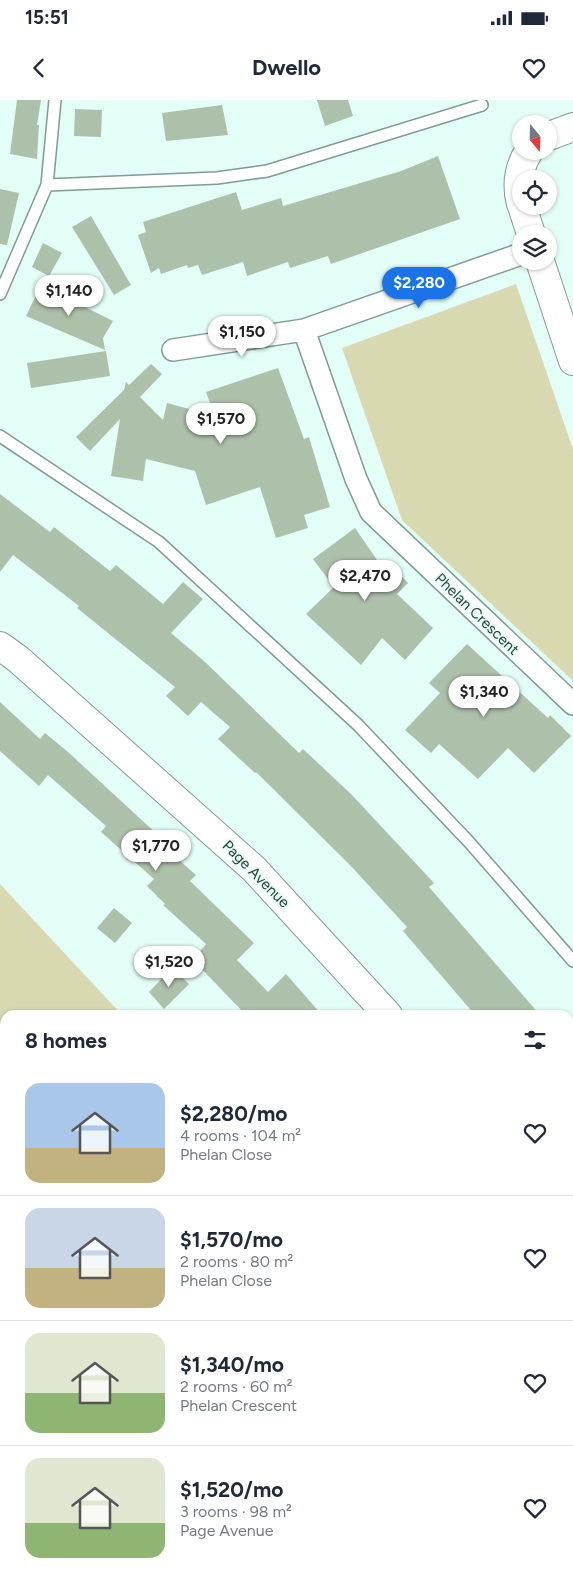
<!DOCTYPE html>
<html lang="en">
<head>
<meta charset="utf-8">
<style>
	body { margin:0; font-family:Figtree,sans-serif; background:#f6f6f7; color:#1f2937; height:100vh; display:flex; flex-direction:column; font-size:19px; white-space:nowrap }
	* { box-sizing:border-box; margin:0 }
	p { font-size:16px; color:#747a83 }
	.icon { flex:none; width:28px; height:28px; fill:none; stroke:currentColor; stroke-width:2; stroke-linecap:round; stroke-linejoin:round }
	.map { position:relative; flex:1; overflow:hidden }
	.drawer { position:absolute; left:0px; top:910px; width:574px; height:570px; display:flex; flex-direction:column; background:#fff; border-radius:15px 15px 0 0; box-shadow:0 1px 4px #0004 }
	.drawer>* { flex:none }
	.needle { width:32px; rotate:161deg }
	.buttons { position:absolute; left:512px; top:15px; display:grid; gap:10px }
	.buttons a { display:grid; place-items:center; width:45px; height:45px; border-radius:50%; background:#fff; box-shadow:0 1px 4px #0004; font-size:25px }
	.price { position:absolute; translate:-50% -42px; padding:0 11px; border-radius:18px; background:#fff; color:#222; font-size:16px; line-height:32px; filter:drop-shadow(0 1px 2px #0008) }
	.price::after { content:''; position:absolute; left:50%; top:30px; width:15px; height:11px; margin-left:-8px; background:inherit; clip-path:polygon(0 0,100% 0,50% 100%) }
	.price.current { background:#1a73e8; color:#fff }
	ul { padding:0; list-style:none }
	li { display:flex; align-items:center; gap:15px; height:125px; padding:0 25px }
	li+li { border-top:1px solid #e0e1e3 }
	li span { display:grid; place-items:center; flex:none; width:140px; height:100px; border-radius:15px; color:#555 }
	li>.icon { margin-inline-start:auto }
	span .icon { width:60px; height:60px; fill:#fffc; stroke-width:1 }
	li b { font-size:21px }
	h2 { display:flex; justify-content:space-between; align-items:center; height:60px; padding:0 25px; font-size:21px }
	.status { display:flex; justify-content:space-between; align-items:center; height:35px; padding:0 25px; background:#fff; direction:ltr }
	.status svg { height:14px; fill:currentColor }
	header { display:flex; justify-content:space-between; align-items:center; height:65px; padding:0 25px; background:#fff; font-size:22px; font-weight:700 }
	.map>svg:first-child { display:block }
	.green { fill:#d8d8b1 }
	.building { fill:#adc0aa }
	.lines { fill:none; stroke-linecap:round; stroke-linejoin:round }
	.service-casing { stroke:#7d9c93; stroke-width:14 }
	.minor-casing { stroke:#7d9c93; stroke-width:24 }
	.tertiary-casing { stroke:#7d9c93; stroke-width:30 }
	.path { stroke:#90a49e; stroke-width:3; stroke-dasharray:2.5 2.5; stroke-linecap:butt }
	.service { stroke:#fff; stroke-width:11 }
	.minor { stroke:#fff; stroke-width:21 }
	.tertiary { stroke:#fff; stroke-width:28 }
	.labels { text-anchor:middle; stroke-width:4; stroke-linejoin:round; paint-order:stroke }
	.street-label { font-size:15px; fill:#2f3c38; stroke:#e3fef6 }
</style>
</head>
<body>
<div class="status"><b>15:51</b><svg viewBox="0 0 49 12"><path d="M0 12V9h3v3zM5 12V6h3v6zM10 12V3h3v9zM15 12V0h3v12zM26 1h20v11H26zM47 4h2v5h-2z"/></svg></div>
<header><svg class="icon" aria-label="back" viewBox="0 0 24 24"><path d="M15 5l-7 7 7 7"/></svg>Dwello<svg class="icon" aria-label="heart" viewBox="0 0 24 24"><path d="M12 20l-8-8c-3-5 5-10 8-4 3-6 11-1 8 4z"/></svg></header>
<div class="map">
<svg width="573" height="1480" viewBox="0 0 573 1480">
	<rect width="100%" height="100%" fill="#e3fef6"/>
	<!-- green -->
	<path class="green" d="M516 184 573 349V581L402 420 342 248Z
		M0 784 122 915H5V1475H431L417 1480H0Z
		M573 1309V1420L569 1422V1312Z
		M573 1460V1480H515L529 1475H569V1461Z"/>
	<!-- building -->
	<path class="building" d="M17 0H41L37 25H39L37 59 10 54Z
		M317 0H348L353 16 325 26Z
		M222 5 228 35 166 41 162 13Z
		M75 9 102 10 101 37 74 36Z
		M438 56 460 119 331 164 328 156 290 168 288 162 247 176 243 162 202 175 198 165 188 168 187 165 161 174 159 168 151 173 138 135 146 132 143 122 236 92 242 110 281 98 283 106 401 71Z
		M0 89 19 93 7 145 0 144Z
		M91 116 131 185 114 195 72 127Z
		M43 143 62 153 49 176 32 167Z
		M41 185 113 221 103 238 105 250 26 216Z
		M106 251 110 276 31 288 27 263Z
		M151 264 162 274 140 297 163 320 167 303 215 316 206 292 278 268 304 339 309 337 330 407 304 415 308 428 276 438 260 387 206 405 195 371 146 359 143 381 111 376 120 319 90 351 76 337 124 290 126 282 129 285Z
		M0 394 50 432 54 427 110 471 116 465 163 504 183 482 203 499 171 533 204 561 299 653 303 649 351 694 434 783 429 787 540 915H475L403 831 407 827 349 764 256 672 255 673 218 639 230 627 201 602 188 616 166 596 175 587 77 508 79 506 13 455 0 472Z
		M355 428 384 470 390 464 408 483 397 494 433 528 405 560 382 538 361 565 306 514 334 487 313 459Z
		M467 544 548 618 550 615 571 636 534 673 508 648 478 679 439 644 431 653 405 630 440 593 429 583Z
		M0 602 40 639 45 633 68 652 159 736 156 740 196 775 190 781 254 843 237 860 268 892 286 874 322 915H246L193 860 206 844 163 805 165 804 147 786 154 779 101 732 106 726 48 675 39 686 0 651Z
		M114 808 132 823 115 843 97 828Z
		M172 868 189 884 164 909 149 892Z"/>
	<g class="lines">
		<!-- service casing -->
		<g class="service-casing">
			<path id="service" d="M47 85 217 78 267 71 482 5
				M0 194 47 85 55 0
				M0 336 159 442 358 625 469 742 573 861"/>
		</g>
		<!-- minor casing -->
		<g class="minor-casing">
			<path id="minor" d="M304 230 356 379 371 412 573 604
				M173 250 304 230 521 154"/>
		</g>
		<!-- tertiary casing -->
		<g class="tertiary-casing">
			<path id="tertiary" d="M549 36 573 27
				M521 104C516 85 518 68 529 51
				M522 106 531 134
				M540 161 573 261
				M0 546 18 559 254 769 388 915
				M569 1137 573 1142"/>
		</g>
		<!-- path -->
		<path class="path" d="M569 1440 573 1438
			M462 1480 480 1475"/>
		<!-- service -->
		<use href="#service" class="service"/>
		<!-- minor -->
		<use href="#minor" class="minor"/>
		<!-- tertiary -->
		<use href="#tertiary" class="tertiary"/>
	</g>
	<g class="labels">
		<!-- street labels -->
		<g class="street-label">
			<text transform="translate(477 514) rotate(44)" y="5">Phelan Crescent</text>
			<text transform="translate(256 774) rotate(45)" y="5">Page Avenue</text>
		</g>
	</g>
</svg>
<div class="buttons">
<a><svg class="needle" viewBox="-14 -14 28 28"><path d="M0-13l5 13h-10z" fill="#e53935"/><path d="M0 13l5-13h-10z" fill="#747a83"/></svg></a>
<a><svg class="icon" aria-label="locate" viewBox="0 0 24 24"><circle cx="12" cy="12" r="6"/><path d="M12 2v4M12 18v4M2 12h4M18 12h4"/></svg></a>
<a><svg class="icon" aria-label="layers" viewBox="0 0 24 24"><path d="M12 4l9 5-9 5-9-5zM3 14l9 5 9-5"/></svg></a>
</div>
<b class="price current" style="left:419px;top:209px">$2,280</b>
<b class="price" style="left:69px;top:217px">$1,140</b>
<b class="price" style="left:242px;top:258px">$1,150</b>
<b class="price" style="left:221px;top:345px">$1,570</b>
<b class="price" style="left:365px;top:502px">$2,470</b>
<b class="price" style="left:484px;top:618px">$1,340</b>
<b class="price" style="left:156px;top:772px">$1,770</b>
<b class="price" style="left:169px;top:888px">$1,520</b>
<section class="drawer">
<h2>8 homes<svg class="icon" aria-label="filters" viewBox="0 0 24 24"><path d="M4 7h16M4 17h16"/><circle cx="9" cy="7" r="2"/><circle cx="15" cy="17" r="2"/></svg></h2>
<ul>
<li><span style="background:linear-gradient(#a9c7e8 65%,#c2b280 0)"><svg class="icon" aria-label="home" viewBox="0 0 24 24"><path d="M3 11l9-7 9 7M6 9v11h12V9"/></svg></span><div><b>$2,280/mo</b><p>4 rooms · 104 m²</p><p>Phelan Close</p></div><svg class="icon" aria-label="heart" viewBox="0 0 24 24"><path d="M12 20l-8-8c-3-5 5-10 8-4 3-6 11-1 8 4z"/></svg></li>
<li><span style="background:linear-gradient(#c9d6e8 60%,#c2b280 0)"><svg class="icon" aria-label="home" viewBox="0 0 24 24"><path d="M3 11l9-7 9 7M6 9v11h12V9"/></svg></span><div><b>$1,570/mo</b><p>2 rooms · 80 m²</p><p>Phelan Close</p></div><svg class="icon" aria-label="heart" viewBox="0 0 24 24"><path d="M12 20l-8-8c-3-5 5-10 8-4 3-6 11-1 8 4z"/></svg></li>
<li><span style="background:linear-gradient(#dfe7d0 60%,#8fb573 0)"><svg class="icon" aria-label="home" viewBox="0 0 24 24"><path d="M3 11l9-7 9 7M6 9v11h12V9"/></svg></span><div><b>$1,340/mo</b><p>2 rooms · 60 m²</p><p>Phelan Crescent</p></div><svg class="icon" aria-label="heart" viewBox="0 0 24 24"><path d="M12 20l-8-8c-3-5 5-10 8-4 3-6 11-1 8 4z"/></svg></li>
<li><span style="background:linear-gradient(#dfe7d0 65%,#8fb573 0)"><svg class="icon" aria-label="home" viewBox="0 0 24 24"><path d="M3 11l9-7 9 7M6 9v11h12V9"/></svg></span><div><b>$1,520/mo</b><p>3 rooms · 98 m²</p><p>Page Avenue</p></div><svg class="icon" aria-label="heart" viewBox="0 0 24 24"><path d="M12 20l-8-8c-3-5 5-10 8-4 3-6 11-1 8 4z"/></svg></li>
</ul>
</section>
</div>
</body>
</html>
